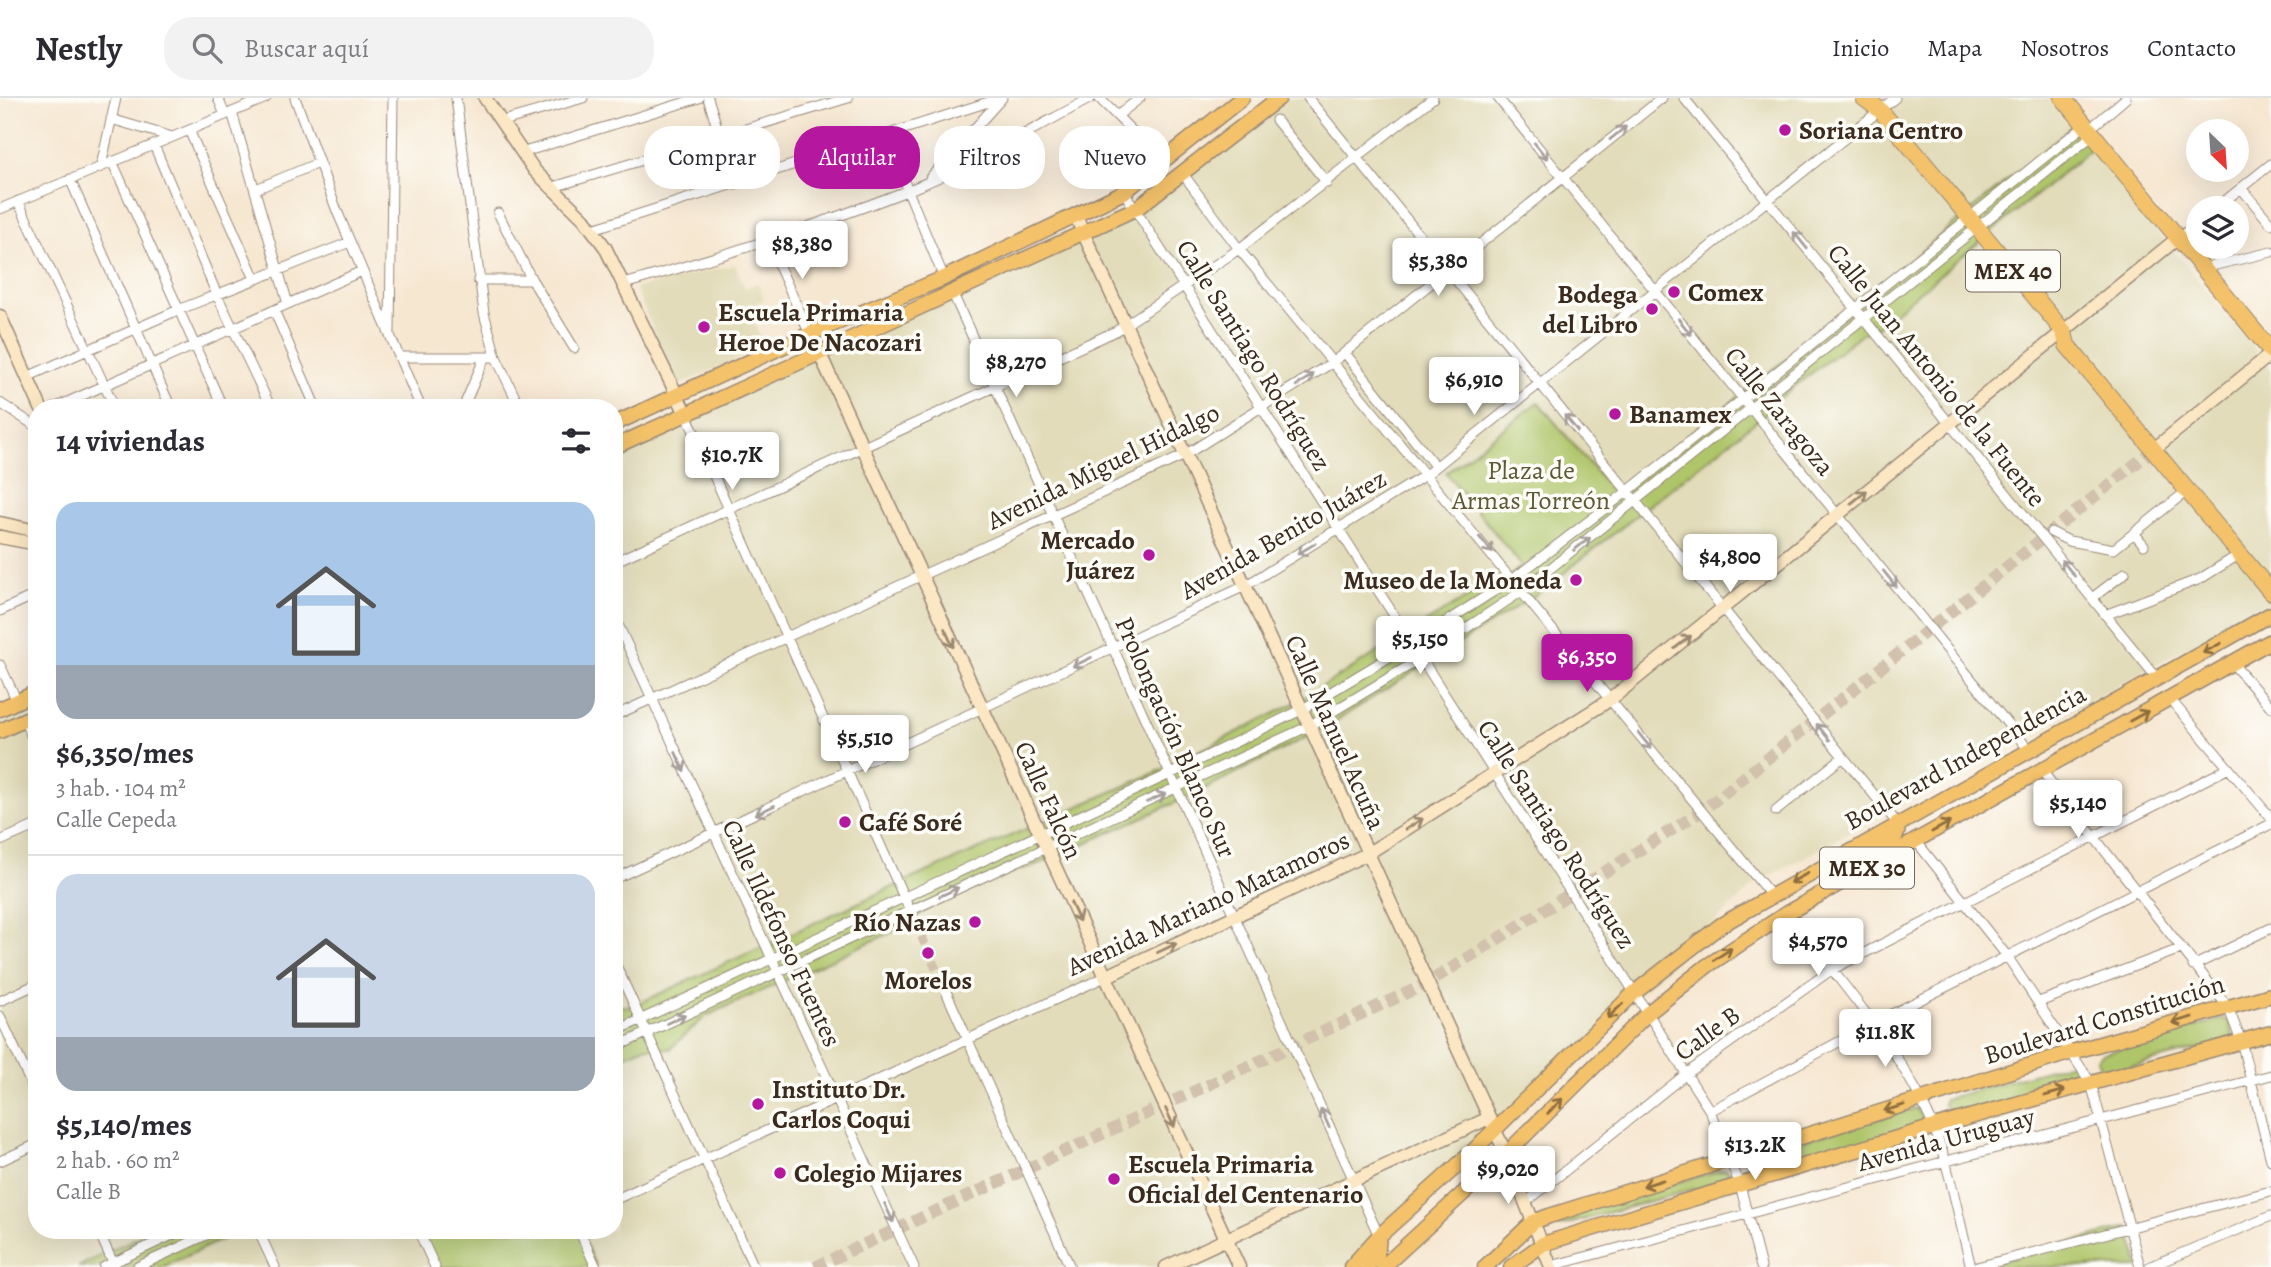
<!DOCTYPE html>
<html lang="es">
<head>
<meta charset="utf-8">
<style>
	body { margin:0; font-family:Alegreya,serif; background:#f2f2f3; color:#2b2b33; height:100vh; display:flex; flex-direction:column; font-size:26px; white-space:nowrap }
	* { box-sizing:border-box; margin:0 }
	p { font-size:23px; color:#7c7c81 }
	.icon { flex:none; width:38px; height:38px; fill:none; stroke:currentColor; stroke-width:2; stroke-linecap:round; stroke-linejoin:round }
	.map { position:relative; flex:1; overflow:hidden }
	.panel { position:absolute; left:28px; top:301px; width:595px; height:840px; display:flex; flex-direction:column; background:#fff; border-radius:28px; box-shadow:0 7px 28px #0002 }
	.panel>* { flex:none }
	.top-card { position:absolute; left:644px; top:28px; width:665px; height:63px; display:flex; gap:14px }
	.needle { width:46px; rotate:155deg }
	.fabs { position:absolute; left:2186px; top:21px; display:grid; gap:14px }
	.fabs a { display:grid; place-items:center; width:63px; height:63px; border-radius:50%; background:#fff; box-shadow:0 7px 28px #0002; font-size:35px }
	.price { position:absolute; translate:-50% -60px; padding:0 16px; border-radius:7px; background:#fff; color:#222; font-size:23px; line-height:46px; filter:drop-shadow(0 2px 4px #0008) }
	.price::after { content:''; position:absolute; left:50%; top:42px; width:21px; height:16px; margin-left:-10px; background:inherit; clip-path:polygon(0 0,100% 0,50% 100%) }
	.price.on { background:#b5179e; color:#fff }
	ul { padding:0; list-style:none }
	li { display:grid; align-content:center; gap:14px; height:371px; padding:0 28px }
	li+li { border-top:2px solid #e1e1e2 }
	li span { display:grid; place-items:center; height:217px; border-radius:21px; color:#555 }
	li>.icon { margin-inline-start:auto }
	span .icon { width:126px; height:126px; fill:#fffc; stroke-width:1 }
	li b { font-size:30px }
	h2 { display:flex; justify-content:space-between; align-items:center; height:84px; padding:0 28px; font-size:30px }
	.pill { padding:0 24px; border-radius:28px; background:#fff; box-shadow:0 7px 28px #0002; font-size:24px; line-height:63px }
	.pill.on { background:#b5179e; color:#fff }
	header { display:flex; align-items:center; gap:42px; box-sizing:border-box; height:98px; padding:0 35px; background:#fff; border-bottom:2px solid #e1e1e2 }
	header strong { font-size:33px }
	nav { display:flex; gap:38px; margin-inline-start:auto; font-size:24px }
	.search { width:490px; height:63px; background:#f2f2f3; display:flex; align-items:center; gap:18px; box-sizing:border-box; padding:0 24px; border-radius:28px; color:#7c7c81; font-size:26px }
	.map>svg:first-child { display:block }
	.built { fill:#e2dcba }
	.green { fill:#afc569; stroke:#757844; stroke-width:2 }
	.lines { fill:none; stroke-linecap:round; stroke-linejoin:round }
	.street-tunnel { stroke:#d1c1ad; stroke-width:9; stroke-dasharray:9 4.5; stroke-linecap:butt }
	.secondary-tunnel { stroke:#d1c1ad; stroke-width:12; stroke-dasharray:12 6; stroke-linecap:butt }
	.street-casing { stroke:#988878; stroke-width:11 }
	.secondary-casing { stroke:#988878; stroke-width:15 }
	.primary-casing { stroke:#988878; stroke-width:17 }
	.highway-casing { stroke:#988878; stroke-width:18 }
	.street { stroke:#fff; stroke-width:9 }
	.secondary { stroke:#fbe7c3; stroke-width:12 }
	.primary { stroke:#f4c26a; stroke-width:14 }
	.highway { stroke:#f4c26a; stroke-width:16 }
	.oneway { stroke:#a79f9a }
	.oneway2 { stroke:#9b8870 }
	.oneway3 { stroke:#8e6e40 }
	.poi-dot { fill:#b5179e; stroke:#fdfcf7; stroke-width:2.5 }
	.labels { text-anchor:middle; stroke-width:7; stroke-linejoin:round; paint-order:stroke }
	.shield { fill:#fdfcf7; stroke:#75695f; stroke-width:2 }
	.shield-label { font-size:24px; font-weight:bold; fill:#3b2a1e }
	.poi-label { font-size:26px; font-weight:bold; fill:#3b2a1e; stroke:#fdfcf7; text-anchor:start }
	.street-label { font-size:26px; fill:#3b2a1e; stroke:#fdfcf7 }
	.park-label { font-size:26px; fill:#5e5834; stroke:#fdfcf7 }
</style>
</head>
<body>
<header>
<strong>Nestly</strong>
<div class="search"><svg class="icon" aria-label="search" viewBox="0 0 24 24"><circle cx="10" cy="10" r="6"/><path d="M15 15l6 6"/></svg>Buscar aquí</div>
<nav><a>Inicio</a><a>Mapa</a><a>Nosotros</a><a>Contacto</a></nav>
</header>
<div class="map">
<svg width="2271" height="1169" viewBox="0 0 2271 1169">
	<rect width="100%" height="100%" fill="#fdfcf7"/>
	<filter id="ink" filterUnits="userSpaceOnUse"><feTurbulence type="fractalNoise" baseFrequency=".0143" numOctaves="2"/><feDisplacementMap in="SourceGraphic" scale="14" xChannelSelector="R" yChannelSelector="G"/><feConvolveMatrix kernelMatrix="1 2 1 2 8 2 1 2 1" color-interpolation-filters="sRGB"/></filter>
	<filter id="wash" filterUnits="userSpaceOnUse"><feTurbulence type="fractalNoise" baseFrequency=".00686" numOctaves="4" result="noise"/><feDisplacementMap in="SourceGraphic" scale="28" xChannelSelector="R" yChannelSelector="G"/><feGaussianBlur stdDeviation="1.57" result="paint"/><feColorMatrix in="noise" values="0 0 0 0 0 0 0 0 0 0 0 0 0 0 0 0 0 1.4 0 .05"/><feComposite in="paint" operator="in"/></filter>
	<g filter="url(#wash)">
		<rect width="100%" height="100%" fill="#f6e7d1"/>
		<!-- built -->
		<path class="built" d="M1273 0H2048L2271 271V504L1755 786 1355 1169H0V624L37 608V1132H614V345L1122 114Z
			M735 167 745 190 758 185 764 201 748 210 764 248 678 288 635 190Z"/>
		<!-- green -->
		<path class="green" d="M2079 23 2097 46 1877 229 1861 236 1771 307 1769 313 1536 497 1323 631 1192 697 1041 765 1000 778 928 810 910 826 706 918 670 951 645 949 614 962V909L633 908 897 787 1162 672 1297 604 1500 479 1503 483 1522 468 1446 375 1538 304 1614 395 1849 213Z
			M2222 921 2229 923 2233 938 2230 943 2103 976 2097 961 2101 956Z
			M2070 965 2075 968 2083 982 1951 1019 1943 1005 1945 1001Z
			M1916 1010 1925 1022 1924 1028 1764 1072H1760L1755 1063 1779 1049Z
			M1725 1071 1729 1073 1728 1082 1557 1129 1555 1124 1586 1110Z
			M2128 1129 2140 1169H1980Z
			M152 1132H242L163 1169H78Z
			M417 1132H579L596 1169H433Z"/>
	</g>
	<g filter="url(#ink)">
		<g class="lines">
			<!-- street-tunnel -->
			<path class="street-tunnel" d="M916 826 944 889"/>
			<!-- secondary-tunnel -->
			<path class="secondary-tunnel" d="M815 1169 1426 886 1702 713 2154 351"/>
			<!-- street casing -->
			<g class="street-casing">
				<path id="street" d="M218 0 225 17
					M295 0 337 113 421 310
					M456 0 484 215 496 259 520 310
					M708 0 735 87
					M1099 0 1164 65
					M1308 0 1897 725
					M1498 0 2029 652
					M1684 0 2157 580
					M232 14 288 206
					M1117 18 1140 0
					M111 21 172 39
					M1276 22 1327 85
					M500 24 583 0
					M189 32 255 181
					M885 37 944 180
					M154 47 217 197 271 310
					M521 55 699 0
					M112 63 223 310
					M101 68 116 0
					M1183 76 1239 151 1770 796
					M930 80 1002 0
					M70 81 171 310
					M550 90 848 0
					M2241 90 2271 126
					M256 91 318 65
					M1124 94 1710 1013 1740 1087 1761 1169
					M18 103 115 310
					M2216 110 2271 66
					M0 111 266 0
					M498 115 532 182 574 250
					M593 131 1001 0
					M2178 140 2198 125
					M767 142 810 236
					M2203 170 2271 154
					M478 182H532
					M624 186C720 159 816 128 909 92 972 67 1031 32 1091 0
					M953 196 1379 1138
					M274 212 316 310
					M390 233 393 0
					M1345 255 1435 368
					M399 259H496
					M27 279 178 212 350 144
					M0 305 37 329
					M54 310 362 173
					M463 310 485 259
					M686 316 916 826
					M2051 434 2069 443 2114 451 2188 392
					M2135 436 2144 447
					M614 464 1116 233 1239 151 1433 0
					M2092 500 2125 475
					M0 513 37 496
					M2105 517 2200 481 2240 456
					M614 518 914 1169
					M2232 565 2271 609
					M0 567 17 603
					M2170 601 2271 720
					M614 618 1185 357 1333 264 1662 0
					M24 622 37 650
					M2042 673 2228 909 2241 943 2271 1062
					M1776 713 1843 659
					M0 743 37 727
					M1916 743 2007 858 2091 985 2140 1169
					M614 781 1245 488 1427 376 1895 0
					M1787 815C1839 882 1898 947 1932 1025 1949 1065 1960 1126 1971 1169
					M614 863 754 1169
					M2193 868 2271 830
					M944 889 1070 1169
					M0 903 37 886
					M2039 904 2180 851
					M0 918 37 999
					M614 934 1170 676 1301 612 1411 546 1513 481 1628 393 2085 27 2093 28 2126 0
					M614 950 1309 628 1420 561 1522 493 2093 37V33
					M1710 1013 1874 925 2271 726
					M0 1063 37 1046
					M614 1102 1105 879
					M1525 1105 1686 976 1831 872 2229 670
					M98 1132 114 1167
					M258 1132 275 1169
					M418 1132 435 1169
					M579 1132 596 1169
					M1551 1168 2271 977
					M104 1169 183 1132
					M137 1169 217 1132
					M1977 1169 2271 1093
					M2149 1169 2271 1118"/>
			</g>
			<!-- secondary casing -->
			<g class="secondary-casing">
				<path id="secondary" d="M485 0 535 73 584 121 605 149 686 316
					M1076 119 1506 1056 1551 1169
					M0 218 41 310
					M819 254 1239 1169
					M2154 351 2271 256
					M0 425 37 433
					M0 439 37 446
					M1105 879 1367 756 1611 601 2178 140
					M1166 1169 1489 1020"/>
			</g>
			<!-- primary casing -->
			<g class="primary-casing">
				<path id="primary" d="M614 326 810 236 944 180 1124 94 1242 0
					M614 349 1137 110 1279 0
					M0 611 37 594
					M0 633 37 616
					M1849 780 1853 766C1869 756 1903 747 1897 725
					M1351 1169 1379 1138 1470 1056 1634 895 1721 827 2271 516
					M1367 1169 1377 1157 1379 1139
					M1383 1169 1506 1056 1648 915 1707 868 1787 815 2271 543
					M1485 1169 1533 1124 1549 1118 2072 954 2271 897
					M1511 1169 1543 1146 1588 1132 1934 1029 2271 935"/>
			</g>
			<!-- highway casing -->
			<g class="highway-casing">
				<path id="highway" d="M1864 0 1880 12 2064 234 2067 247 2271 494
					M2063 0 2271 253"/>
			</g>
			<!-- street -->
			<use href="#street" class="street"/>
			<!-- secondary -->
			<use href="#secondary" class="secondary"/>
			<!-- primary -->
			<use href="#primary" class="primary"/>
			<!-- highway -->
			<use href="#highway" class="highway"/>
		</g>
		<!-- one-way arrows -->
		<defs><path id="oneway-shaft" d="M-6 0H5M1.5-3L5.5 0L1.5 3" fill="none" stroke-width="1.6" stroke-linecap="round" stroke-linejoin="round" transform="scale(1.75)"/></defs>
		<g class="oneway">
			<use href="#oneway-shaft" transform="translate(1618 35) rotate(-39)"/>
			<use href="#oneway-shaft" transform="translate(1541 53) rotate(51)"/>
			<use href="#oneway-shaft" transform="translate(1800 142) rotate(-129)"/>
			<use href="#oneway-shaft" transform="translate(1685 229) rotate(51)"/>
			<use href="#oneway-shaft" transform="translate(1305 282) rotate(-33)"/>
			<use href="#oneway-shaft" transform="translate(1571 325) rotate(-129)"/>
			<use href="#oneway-shaft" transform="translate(1582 446) rotate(-38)"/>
			<use href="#oneway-shaft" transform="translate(1486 447) rotate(50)"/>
			<use href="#oneway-shaft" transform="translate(1306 451) rotate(149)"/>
			<use href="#oneway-shaft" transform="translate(2068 470) rotate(-129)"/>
			<use href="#oneway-shaft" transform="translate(1890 481) rotate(51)"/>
			<use href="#oneway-shaft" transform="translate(1082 564) rotate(154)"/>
			<use href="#oneway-shaft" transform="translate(1823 634) rotate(-129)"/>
			<use href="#oneway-shaft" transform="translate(1645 643) rotate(51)"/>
			<use href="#oneway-shaft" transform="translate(680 664) rotate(66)"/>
			<use href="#oneway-shaft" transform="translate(1156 700) rotate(-24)"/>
			<use href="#oneway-shaft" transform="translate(765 712) rotate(155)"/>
			<use href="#oneway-shaft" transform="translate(949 794) rotate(-25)"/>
			<use href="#oneway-shaft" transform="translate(676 921) rotate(-25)"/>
			<use href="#oneway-shaft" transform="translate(1325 1020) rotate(-114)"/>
			<use href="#oneway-shaft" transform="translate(889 1115) rotate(65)"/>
		</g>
		<g class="oneway2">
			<use href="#oneway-shaft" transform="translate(1859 399) rotate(-39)"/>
			<use href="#oneway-shaft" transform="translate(949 540) rotate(65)"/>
			<use href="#oneway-shaft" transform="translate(1683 544) rotate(-38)"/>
			<use href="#oneway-shaft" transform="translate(1414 726) rotate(-32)"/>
			<use href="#oneway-shaft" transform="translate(1075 814) rotate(65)"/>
			<use href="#oneway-shaft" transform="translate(1167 850) rotate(-25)"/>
			<use href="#oneway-shaft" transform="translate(1170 1020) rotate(65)"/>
		</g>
		<g class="oneway3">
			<use href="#oneway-shaft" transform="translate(2212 550) rotate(151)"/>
			<use href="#oneway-shaft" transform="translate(2139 618) rotate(-29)"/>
			<use href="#oneway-shaft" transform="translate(1941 729) rotate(-29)"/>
			<use href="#oneway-shaft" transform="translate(1799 780) rotate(151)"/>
			<use href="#oneway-shaft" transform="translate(1723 856) rotate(-34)"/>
			<use href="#oneway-shaft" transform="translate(1615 913) rotate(136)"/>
			<use href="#oneway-shaft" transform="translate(2182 922) rotate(164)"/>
			<use href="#oneway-shaft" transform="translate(2055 995) rotate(-16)"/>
			<use href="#oneway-shaft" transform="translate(1555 1008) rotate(-45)"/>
			<use href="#oneway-shaft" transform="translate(1894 1010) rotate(163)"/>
			<use href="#oneway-shaft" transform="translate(1653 1085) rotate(163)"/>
		</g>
	</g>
	<!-- markers -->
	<g class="poi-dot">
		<circle cx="1785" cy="32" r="7"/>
		<circle cx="1674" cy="194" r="7"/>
		<circle cx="1652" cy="211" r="7"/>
		<circle cx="704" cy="229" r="7"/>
		<circle cx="1615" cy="316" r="7"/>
		<circle cx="1149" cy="457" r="7"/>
		<circle cx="1576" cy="482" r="7"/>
		<circle cx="845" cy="724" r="7"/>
		<circle cx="975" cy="824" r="7"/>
		<circle cx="928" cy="855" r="7"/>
		<circle cx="758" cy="1006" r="7"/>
		<circle cx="780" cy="1075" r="7"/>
		<circle cx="1114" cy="1081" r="7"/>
	</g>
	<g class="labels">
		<!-- shield labels -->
		<g class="shield">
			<rect x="1966" y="152.5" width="94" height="41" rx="5"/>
			<rect x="1820" y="749.5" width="94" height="41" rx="5"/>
		</g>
		<g class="shield-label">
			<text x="2013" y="181">MEX 40</text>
			<text x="1867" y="778">MEX 30</text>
		</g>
		<!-- poi labels -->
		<g class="poi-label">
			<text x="1799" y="41">Soriana Centro</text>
			<text x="1688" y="203">Comex</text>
			<text x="1638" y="205" text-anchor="end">Bodega<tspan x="1638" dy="30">del Libro</tspan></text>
			<text x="718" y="223">Escuela Primaria<tspan x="718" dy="30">Heroe De Nacozari</tspan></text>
			<text x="1629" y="325">Banamex</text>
			<text x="1135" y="451" text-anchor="end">Mercado<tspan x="1135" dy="30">Juárez</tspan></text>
			<text x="1562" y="491" text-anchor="end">Museo de la Moneda</text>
			<text x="859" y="733">Café Soré</text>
			<text x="961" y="833" text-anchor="end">Río Nazas</text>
			<text x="928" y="891" text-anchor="middle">Morelos</text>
			<text x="772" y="1000">Instituto Dr.<tspan x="772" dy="30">Carlos Coqui</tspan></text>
			<text x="1128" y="1075">Escuela Primaria<tspan x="1128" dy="30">Oficial del Centenario</tspan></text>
			<text x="794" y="1084">Colegio Mijares</text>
		</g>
		<!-- street labels -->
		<g class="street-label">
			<text transform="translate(1254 257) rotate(58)" y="9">Calle Santiago Rodríguez</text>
			<text transform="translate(1937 277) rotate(51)" y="9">Calle Juan Antonio de la Fuente</text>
			<text transform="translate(1780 313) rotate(51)" y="9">Calle Zaragoza</text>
			<text transform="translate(1103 368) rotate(-26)" y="9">Avenida Miguel Hidalgo</text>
			<text transform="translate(1283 436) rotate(-30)" y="9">Avenida Benito Juárez</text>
			<text transform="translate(1336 634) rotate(66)" y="9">Calle Manuel Acuña</text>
			<text transform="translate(1176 639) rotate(66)" y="9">Prolongación Blanco Sur</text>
			<text transform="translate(1965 659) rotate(-29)" y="9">Boulevard Independencia</text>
			<text transform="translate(1049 702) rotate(65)" y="9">Calle Falcón</text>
			<text transform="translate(1557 736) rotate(57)" y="9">Calle Santiago Rodríguez</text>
			<text transform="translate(1208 805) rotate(-25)" y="9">Avenida Mariano Matamoros</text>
			<text transform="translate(782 835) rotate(65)" y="9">Calle Ildefonso Fuentes</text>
			<text transform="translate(2104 921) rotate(-17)" y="9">Boulevard Constitución</text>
			<text transform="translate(1707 935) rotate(-36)" y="9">Calle B</text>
			<text transform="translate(1946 1041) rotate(-15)" y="9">Avenida Uruguay</text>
		</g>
		<!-- park labels -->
		<g class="park-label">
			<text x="1531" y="381">Plaza de<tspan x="1531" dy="30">Armas Torreón</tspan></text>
		</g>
	</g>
</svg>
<div class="fabs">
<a><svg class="needle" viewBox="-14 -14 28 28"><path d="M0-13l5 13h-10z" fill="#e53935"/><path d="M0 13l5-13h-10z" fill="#7c7c81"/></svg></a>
<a><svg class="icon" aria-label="layers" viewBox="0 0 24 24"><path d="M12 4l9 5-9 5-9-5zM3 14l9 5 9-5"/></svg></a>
</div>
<b class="price" style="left:802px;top:183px">$8,380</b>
<b class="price" style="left:1438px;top:200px">$5,380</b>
<b class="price" style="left:1016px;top:301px">$8,270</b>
<b class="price" style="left:1474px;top:319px">$6,910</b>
<b class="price" style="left:732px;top:394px">$10.7K</b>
<b class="price" style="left:1730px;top:496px">$4,800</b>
<b class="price" style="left:1420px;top:578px">$5,150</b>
<b class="price on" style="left:1587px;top:596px">$6,350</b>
<b class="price" style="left:865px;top:677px">$5,510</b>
<b class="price" style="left:2078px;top:742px">$5,140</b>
<b class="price" style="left:1818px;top:880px">$4,570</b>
<b class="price" style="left:1885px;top:971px">$11.8K</b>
<b class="price" style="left:1755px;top:1084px">$13.2K</b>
<b class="price" style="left:1508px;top:1108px">$9,020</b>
<div class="top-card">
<a class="pill">Comprar</a>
<a class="pill on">Alquilar</a>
<a class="pill">Filtros</a>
<a class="pill">Nuevo</a>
</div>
<section class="panel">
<h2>14 viviendas<svg class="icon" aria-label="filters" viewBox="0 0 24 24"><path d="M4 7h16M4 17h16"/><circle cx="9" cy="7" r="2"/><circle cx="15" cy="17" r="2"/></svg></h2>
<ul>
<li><span style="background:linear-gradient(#a9c7e8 75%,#9aa5b1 0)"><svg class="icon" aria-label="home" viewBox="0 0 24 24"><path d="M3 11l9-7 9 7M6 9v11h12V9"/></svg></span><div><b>$6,350/mes</b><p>3 hab. · 104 m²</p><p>Calle Cepeda</p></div></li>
<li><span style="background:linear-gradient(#c9d6e8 75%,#9aa5b1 0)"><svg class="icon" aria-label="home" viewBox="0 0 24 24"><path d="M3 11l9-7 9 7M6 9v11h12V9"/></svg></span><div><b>$5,140/mes</b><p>2 hab. · 60 m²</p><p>Calle B</p></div></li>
</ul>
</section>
</div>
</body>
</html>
